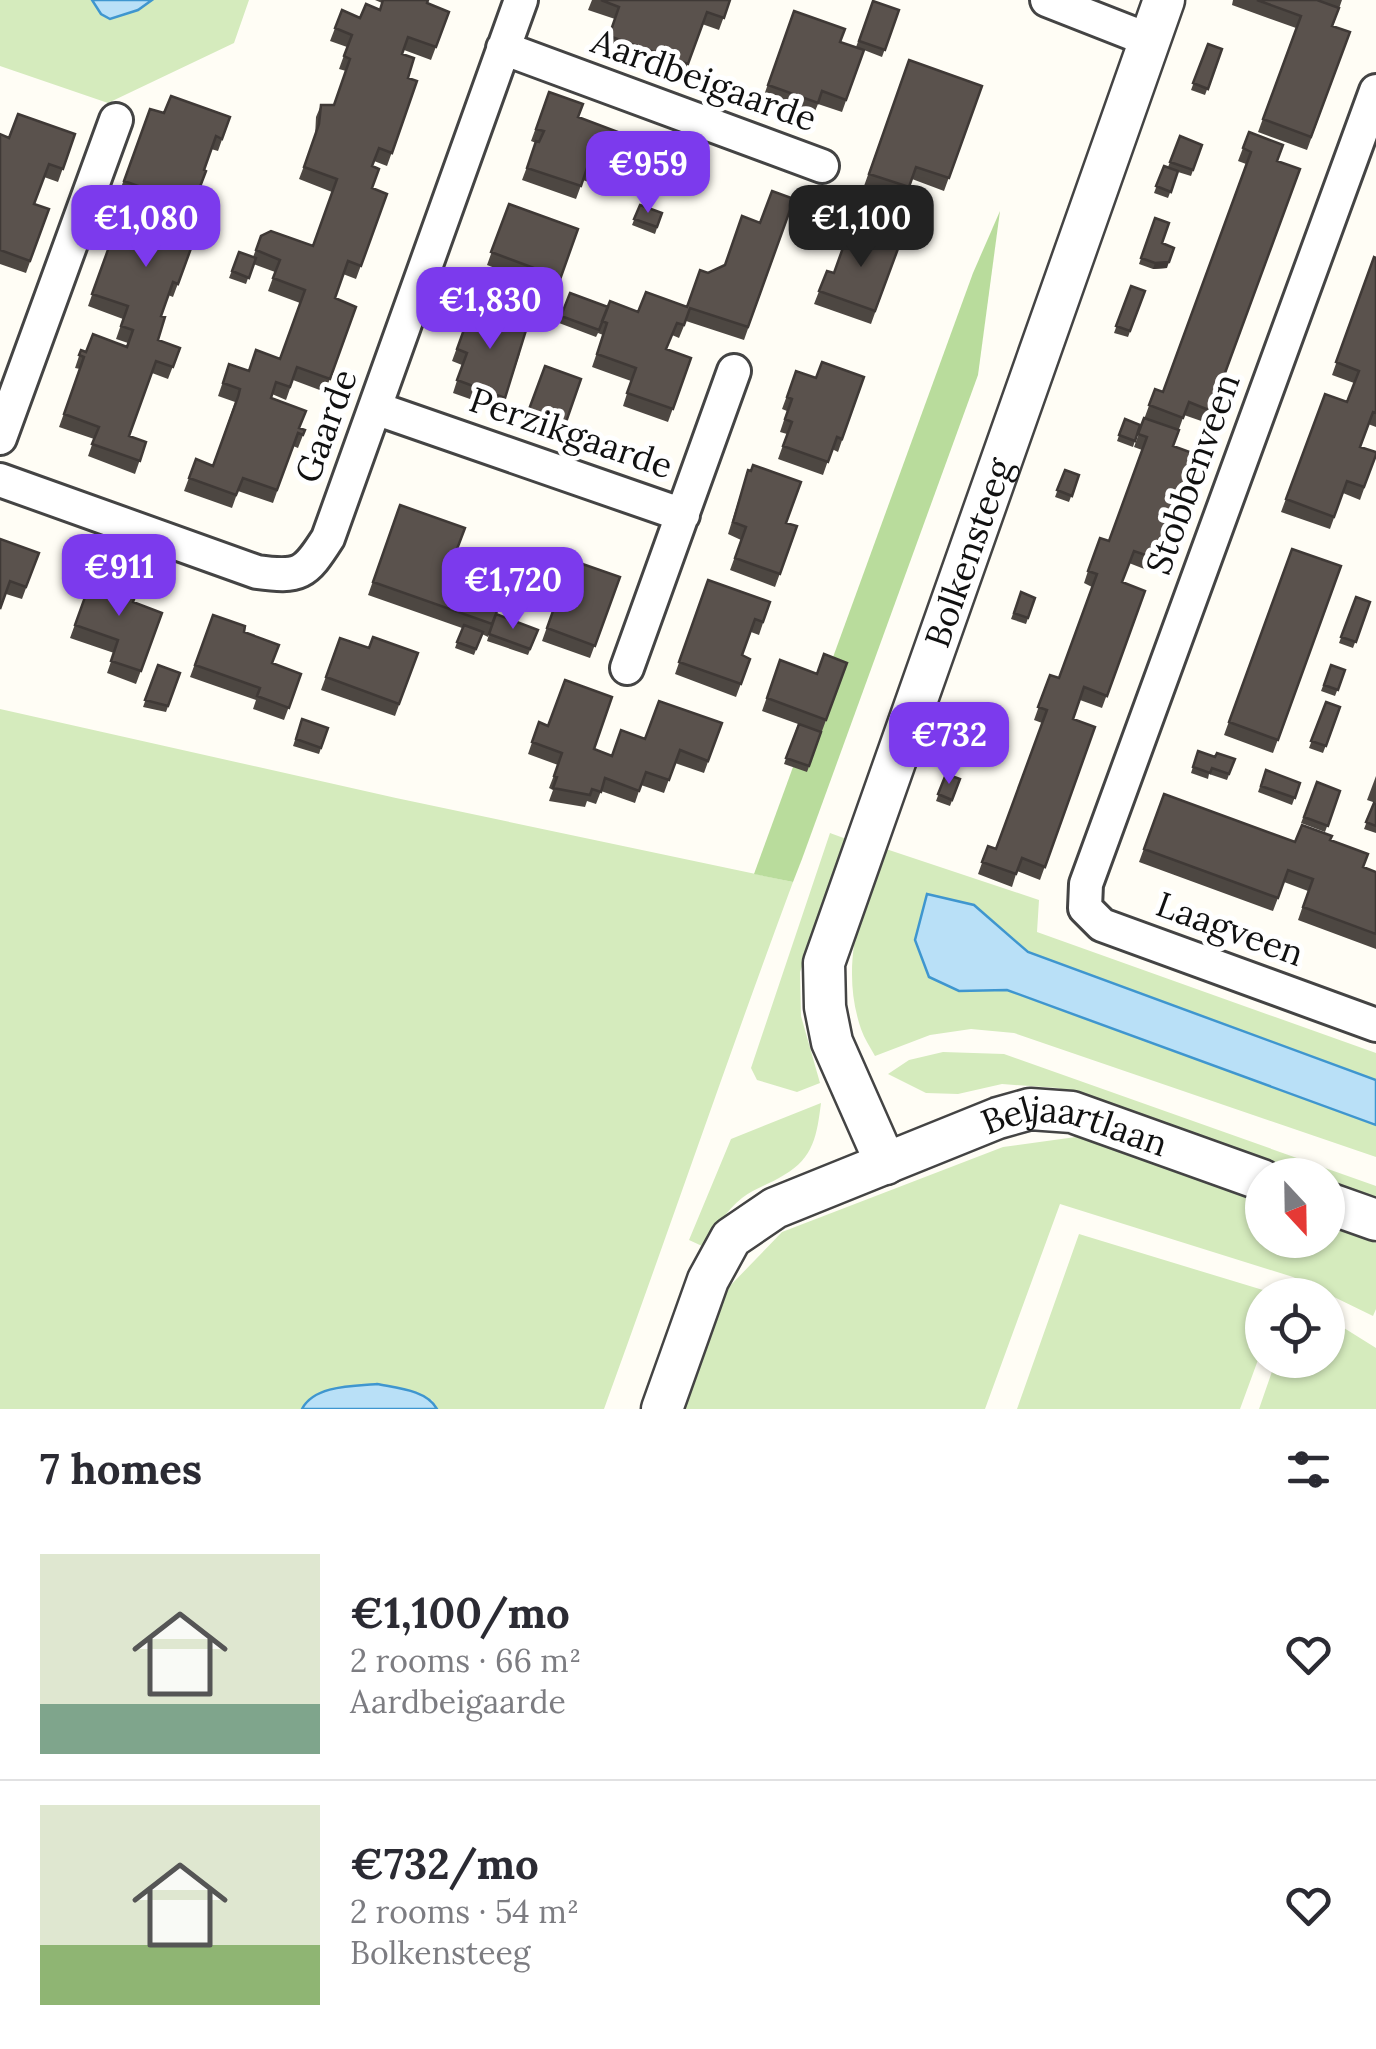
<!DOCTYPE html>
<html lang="en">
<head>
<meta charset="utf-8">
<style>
	body { margin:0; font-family:Lora,serif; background:#f7f7f7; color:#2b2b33; height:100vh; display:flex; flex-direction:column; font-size:38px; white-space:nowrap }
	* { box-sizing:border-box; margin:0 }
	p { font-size:32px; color:#7c7c81 }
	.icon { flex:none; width:55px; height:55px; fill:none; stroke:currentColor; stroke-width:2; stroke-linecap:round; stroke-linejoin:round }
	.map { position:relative; height:1409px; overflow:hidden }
	.side { display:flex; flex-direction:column; background:#fff; flex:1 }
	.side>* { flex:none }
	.needle { width:65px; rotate:158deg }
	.fabs { position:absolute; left:1245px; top:1158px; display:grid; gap:20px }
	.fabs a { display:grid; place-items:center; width:100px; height:100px; border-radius:50%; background:#fff; box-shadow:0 2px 8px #0004; font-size:50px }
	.price { position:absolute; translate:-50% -85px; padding:0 22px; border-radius:20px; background:#7c3aed; color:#fff; font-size:32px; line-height:65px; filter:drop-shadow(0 2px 5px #0008) }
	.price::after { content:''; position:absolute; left:50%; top:60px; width:30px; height:22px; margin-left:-15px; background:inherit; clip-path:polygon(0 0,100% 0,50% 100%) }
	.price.current { background:#222; color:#fff }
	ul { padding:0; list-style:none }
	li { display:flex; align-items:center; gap:30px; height:250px; padding:0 40px }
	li+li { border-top:2px solid #e1e1e2 }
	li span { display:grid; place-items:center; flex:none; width:280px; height:200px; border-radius:0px; color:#555 }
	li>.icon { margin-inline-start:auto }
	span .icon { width:120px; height:120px; fill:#fffc; stroke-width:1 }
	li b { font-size:42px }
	h2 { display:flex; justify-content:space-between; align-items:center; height:120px; padding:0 40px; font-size:42px }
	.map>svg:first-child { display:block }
	.green { fill:#d5ebbd }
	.forest { fill:#b9dc9c }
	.water { fill:#b9e0f7; stroke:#3f96cf; stroke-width:2.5 }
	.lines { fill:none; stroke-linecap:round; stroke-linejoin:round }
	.minor-casing { stroke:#444; stroke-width:38 }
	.tertiary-casing { stroke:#444; stroke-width:45 }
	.minor { stroke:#fff; stroke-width:32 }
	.tertiary { stroke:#fff; stroke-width:40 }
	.wall { fill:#4d4742 }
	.shaded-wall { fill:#3f3936 }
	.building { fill:#5a524d; stroke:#3f3936; stroke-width:2.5 }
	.labels { text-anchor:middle; stroke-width:10; stroke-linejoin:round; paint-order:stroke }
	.street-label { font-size:35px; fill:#111; stroke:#fff }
</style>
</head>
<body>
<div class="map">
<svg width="1376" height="1409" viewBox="0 0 1376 1409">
	<rect width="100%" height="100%" fill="#fffdf5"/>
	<!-- green -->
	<path class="green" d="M0 0H249L234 43 108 103 0 66Z
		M0 709 396 798 793 882C728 1057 668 1233 604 1409H437L432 1400 404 1389 306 1401 302 1409H0Z
		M830 833 849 840 800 972 801 1016 820 1083 797 1092 757 1080 751 1068Z
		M880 847 1039 900 1037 932 1376 1053V1080L1028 952 974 905 959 991 1007 990 1376 1125V1157L1014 1033 971 1029 930 1035 875 1056C870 1047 864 1038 861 1029 839 964 862 908 880 847Z
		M943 1052 1004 1054 1376 1186V1204L1328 1186V1175H1297L1058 1088 1002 1084 958 1094 926 1093 888 1074 909 1060Z
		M821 1103C817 1134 814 1158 784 1175 770 1184 755 1188 742 1198 726 1211 715 1229 702 1246L689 1240 731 1139Z
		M1083 1136 1262 1201V1240H1328V1225L1376 1243V1309L1373 1316 1293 1277 1060 1204 985 1409H684L726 1290 782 1232 1003 1147Z
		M1079 1234 1279 1295H1262V1349L1240 1409H1017Z
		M1328 1318 1376 1348V1409H1259L1276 1360H1328Z"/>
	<!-- forest -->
	<path class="forest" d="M1000 211 978 375 802 859 793 882 754 874 973 273Z"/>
	<!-- water -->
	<path class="water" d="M92 0H152L138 10 110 19 101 14Z
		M927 894 974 905 1028 952 1376 1080V1125L1007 990 959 991 929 977 915 940Z
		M377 1384C397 1388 427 1390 437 1409H302C314 1385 354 1386 377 1384Z"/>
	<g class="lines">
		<!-- minor casing -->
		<g class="minor-casing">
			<path id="minor" d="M1047 0 1149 40
				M503 48 822 166
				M1376 91 1086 884 1085 908 1102 925 1376 1025
				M375 408 683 515
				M0 438 116 120
				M0 480 257 572C300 578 305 574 328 538L521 0
				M627 668 734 371"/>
		</g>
		<!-- tertiary casing -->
		<g class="tertiary-casing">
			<g id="tertiary">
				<path id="s1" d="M886 1164 832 1042 825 1007 824 963 1164 0"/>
				<path d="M1328 1203 1376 1220"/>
				<path id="s2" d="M662 1409 708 1280 731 1238 775 1208 998 1118 1030 1109 1072 1112 1262 1180"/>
			</g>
		</g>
		<!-- minor -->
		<use href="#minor" class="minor"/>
		<!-- tertiary -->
		<use href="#tertiary" class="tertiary"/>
	</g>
	<!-- wall -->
	<path class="wall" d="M375 0H428L427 3 449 12 431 60 404 50 402 54 408 78 417 81 387 166 374 161 372 166V188L387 194 356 279 343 274 335 298 356 307 325 392 293 380 286 400 272 394 271 398 299 428 305 430 298 448 293 446 273 503 238 491 232 508 184 491 196 459 213 466 235 402 218 396 229 364 249 371 280 359 300 303 268 291 275 272 253 264 246 284 229 278 239 252 253 257 261 236 313 246 332 192 299 179 315 137 316 117 321 105H334L346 71 339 69 347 47 330 41 342 10 360 18 380 10 382 3Z
		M592 0H730L719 30 702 24 683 77 604 48 615 19 588 10Z
		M1233 0H1342L1333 26 1350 32 1307 150 1258 132 1296 28 1232 5Z
		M873 1 899 10 882 57 864 50 842 112 818 104 813 116 763 98 794 11 840 42 856 47Z
		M1208 44 1222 49 1205 95 1191 90Z
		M909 60 982 86 944 191 912 179 904 200 864 186Z
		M549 92 578 117 639 140 619 194 583 180 576 199 522 180 536 143 531 141Z
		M150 109 164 113 230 117 218 151 211 149 204 170 193 205 205 210 173 297 168 295 161 316 158 340 180 348 168 379 152 373 129 436 146 442 135 474 88 456 94 439 59 427 80 369 75 368 81 350 86 352 127 347 128 343 116 339 123 319 88 306 118 222 132 226 134 220 130 218 136 200 119 193Z
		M1249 132 1295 182 1207 423 1184 415 1173 446 1195 454 1152 572 1129 563 1122 583 1145 591 1102 708 1080 700 1073 719 1095 727 1040 880 1017 871 1012 887 978 874 988 846 996 849 1042 723 1034 720 1050 675 1059 678 1092 587 1084 583 1088 571 1109 541 1142 450 1134 447 1155 389 1163 392 1246 164 1238 161Z
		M0 134 9 138 75 134 58 182 44 177 34 204 49 209 26 273 0 264Z
		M1202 145 1191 176 1178 172 1168 198 1154 193 1164 166 1168 167 1170 162Z
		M794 199 744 340 686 321 679 338 672 335 666 349 691 358 668 422 623 406 631 381 592 367 603 335 598 333 596 337 559 323 570 293 608 307 638 312 686 307 708 273 725 265 760 223Z
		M509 204 578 229 553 297 527 288 529 281 487 265Z
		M640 205 662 213 655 234 632 225Z
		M1155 218 1162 243 1167 268 1153 269 1139 264Z
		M899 246 871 324 814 304 827 271 834 273Z
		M1374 257 1376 258V427L1368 424 1360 447 1376 455 1360 500 1343 493 1330 529 1281 512 1325 394 1347 402 1354 383 1332 375Z
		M1131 286 1145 291 1128 337 1114 333Z
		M472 307 520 353 501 410 453 393 462 365 452 361Z
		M545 366 581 379 560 438 524 425Z
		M796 371 816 378 864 377 838 452 832 449 823 475 778 459 787 434 780 432 787 411 782 409Z
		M1125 419 1140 425 1133 447 1117 441Z
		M748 470 786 523 797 526 775 587 730 570 741 540 728 534Z
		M1065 470 1079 475 1069 502 1055 497Z
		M400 505 446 578 496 614 538 630 528 655 487 641 491 628 488 637 482 634 474 655 455 648 462 628 368 595Z
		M0 539 39 553 22 599 6 594Z
		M1292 549 1341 566 1273 753 1224 735Z
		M571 560 620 577 590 658 542 641Z
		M94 572 133 602 162 613 136 684 107 673 114 653 70 638Z
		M708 580 770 602 759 635 751 632 742 655 750 659 736 697 675 674Z
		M1021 592 1035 598 1026 624 1011 619Z
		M1356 597 1370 602 1353 648 1339 643Z
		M213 615 244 632 272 663 301 674 284 720 253 709 256 700 190 677Z
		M340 638 369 648 418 653 395 716 321 690Z
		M780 660 817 674 847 663 807 772 784 764 798 724 762 711Z
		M158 665 180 673 166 712 143 707Z
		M1331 665 1345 670 1335 696 1321 691Z
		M1326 702 1340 707 1323 753 1309 748Z
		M302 719 328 728 319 754 293 746Z
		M539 722 594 749 612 756 645 739 722 723 704 773 675 763 664 793 641 785 635 803 601 791 596 804 587 801 585 807 549 801 553 790 549 788 558 765 528 754Z
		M972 729 986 734 976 761 962 756Z
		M1198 751 1215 757 1235 759 1227 780 1209 774 1208 779 1191 773Z
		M1266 770 1300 783 1292 805 1258 792Z
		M946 774 960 779 950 806 936 801Z
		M1376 776V803L1367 800Z
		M1317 782 1340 791 1325 832 1301 823Z
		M1164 794 1295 842 1330 840 1363 867 1376 872V949L1298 920 1308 891 1284 882 1273 911 1139 862Z
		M1374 803 1376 804V833L1364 829Z"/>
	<!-- shaded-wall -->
	<path class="shaded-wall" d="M1169 262 1167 268 1153 269 1155 263Z"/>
	<!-- building -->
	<path class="building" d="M383 0H428L427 3 449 12 436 47 408 37 402 54 414 58 408 78 417 81 392 153 379 148 372 166 379 169 372 188 387 194 361 266 348 261 335 298 356 307 330 379 297 367 290 387 276 382 271 398 306 411 299 428 305 430 303 435 298 433 277 490 243 478 236 495 189 478 196 459 213 466 238 397 240 389 223 383 229 364 249 371 256 350 280 359 305 290 273 278 280 260 256 250 261 236 271 231 313 246 337 179 304 167 319 124 321 105H334L350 59 344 56 352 35 335 28 342 10 360 18 366 4 380 10Z
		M601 0H730L724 18 707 12 688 64 609 36 619 7Z
		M1257 0H1317L1339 8 1332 26 1350 32 1311 137 1263 119 1301 16Z
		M873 1 899 10 885 50 859 41Z
		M794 11 845 29 840 42 864 50 846 100 822 91 818 103 768 85Z
		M1208 44 1222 49 1208 89 1193 83Z
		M909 60 982 86 949 178 916 167 909 187 869 174Z
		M549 92 583 104 578 117 639 140 624 181 587 168 581 186 527 168 536 141 539 142 544 131 536 129Z
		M171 96 230 117 222 139 216 136 204 170 206 171 193 205 205 210 178 284 173 282 161 316 165 317 158 340 180 348 173 367 156 361 129 436 146 442 140 461 92 444 99 427 64 414 84 357 79 355 81 350 86 352 93 334 127 347 133 330 121 326 128 306 92 294 118 222 132 226 139 207 134 206 141 187 124 181 150 109 164 113Z
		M18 114 75 134 63 169 49 164 34 204 49 209 30 261 0 250V134L9 138Z
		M1249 132 1283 145 1277 161 1300 169 1211 411 1189 402 1183 418 1149 405 1155 389 1163 392 1251 152 1243 148Z
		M1180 136 1202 145 1193 170 1170 162Z
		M1164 166 1178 171 1171 192 1156 186Z
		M772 191 794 199 748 327 690 308 684 325 677 323 666 349 691 358 673 409 627 393 636 368 597 354 607 323 602 321 610 301 638 312 646 292 687 307 700 270 708 273 725 265 742 216 760 223Z
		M509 204 578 229 558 285 532 275 534 268 491 252Z
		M640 205 662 213 657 227 634 219Z
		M1155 218 1169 223 1162 243 1174 248 1169 262 1155 263 1141 258Z
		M850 228 899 246 875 311 819 291 827 271 834 273Z
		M239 252 256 258 249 278 232 271Z
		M1374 257 1376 258V413L1373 412 1360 447 1376 452V455L1364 487 1347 481 1334 517 1286 499 1325 394 1347 402 1359 371 1336 362Z
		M1131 286 1145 291 1130 331 1116 326Z
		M570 293 608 307 599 330 561 316Z
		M472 307 527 327 505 398 457 380 467 353 457 349Z
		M822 362 864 377 842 439 837 437 828 462 783 446 792 422 785 419 792 399 787 397 796 371 816 378Z
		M545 366 581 379 565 425 528 412Z
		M1144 418 1179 430 1173 446 1195 454 1157 559 1134 551 1122 582 1145 591 1107 696 1084 687 1073 719 1095 727 1045 867 1022 858 1016 874 982 862 988 846 996 849 1047 710 1038 707 1050 675 1059 678 1097 574 1088 571 1100 538 1109 541 1147 437 1138 434Z
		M1125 419 1140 425 1135 441 1119 435Z
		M753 465 801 482 786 523 797 526 780 574 735 558 746 527 733 522 748 470 751 471Z
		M1065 470 1079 475 1072 496 1057 490Z
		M400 505 465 528 446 578 502 598 492 624 373 582Z
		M0 539 39 553 26 587 10 581 0 609Z
		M1292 549 1341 566 1278 740 1229 722Z
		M571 560 620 577 595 646 547 628Z
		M94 572 138 588 133 602 162 613 141 671 111 661 118 640 75 625Z
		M708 580 770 602 763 622 755 619 742 655 750 659 741 684 679 662Z
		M1021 592 1035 598 1028 618 1014 613Z
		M1356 597 1370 602 1356 642 1341 637Z
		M496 614 538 630 530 649 489 634Z
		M213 615 245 626 244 632 279 645 272 663 301 674 289 708 257 696 260 688 195 665Z
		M464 625 483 632 476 649 457 642Z
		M373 637 418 653 399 704 326 677 340 638 369 648Z
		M824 654 847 663 826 720 767 698 780 660 817 674Z
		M158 665 180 673 168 706 145 700Z
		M1331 665 1345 670 1338 690 1324 685Z
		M565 680 612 697 594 749 612 756 621 730 645 739 659 701 722 723 708 761 680 750 669 780 646 772 639 791 605 778 601 792 592 789 590 795 553 788 557 777 554 776 562 753 532 742 539 722 548 726Z
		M1326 702 1340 707 1326 746 1311 741Z
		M302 719 328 728 321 748 296 739Z
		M799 724 821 732 809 766 786 758Z
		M972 729 986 734 978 754 964 749Z
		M1198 751 1215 757 1217 753 1235 759 1229 774 1212 768 1210 773 1193 767Z
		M1266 770 1300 783 1295 798 1261 786Z
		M946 774 960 779 952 800 938 794Z
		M1317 782 1340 791 1328 826 1304 817Z
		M1164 794 1295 842 1302 825 1332 836 1330 840 1368 854 1363 867 1376 872V934L1303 907 1313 879 1288 870 1278 898 1144 849Z
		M1374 803 1376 804V826L1366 822Z"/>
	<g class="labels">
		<!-- street labels -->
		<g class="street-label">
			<text transform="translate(704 80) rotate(20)" y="12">Aardbeigaarde</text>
			<text transform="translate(326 426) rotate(-70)" y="12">Gaarde</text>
			<text transform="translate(571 433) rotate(19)" y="12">Perzikgaarde</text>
			<text transform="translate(1193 474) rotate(-70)" y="12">Stobbenveen</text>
			<text dy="12" stroke="none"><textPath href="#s1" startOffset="648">Bolkensteeg</textPath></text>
			<text transform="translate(1230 929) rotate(20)" y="12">Laagveen</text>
			<text dy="12" stroke="none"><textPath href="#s2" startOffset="558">Beljaartlaan</textPath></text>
		</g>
	</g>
</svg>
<div class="fabs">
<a><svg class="needle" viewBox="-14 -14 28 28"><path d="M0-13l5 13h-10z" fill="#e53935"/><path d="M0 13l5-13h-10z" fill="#7c7c81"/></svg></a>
<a><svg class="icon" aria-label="locate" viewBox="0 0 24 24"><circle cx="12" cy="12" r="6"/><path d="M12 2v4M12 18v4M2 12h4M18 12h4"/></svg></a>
</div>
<b class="price" style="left:648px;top:216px">€959</b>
<b class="price" style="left:146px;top:270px">€1,080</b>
<b class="price current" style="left:861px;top:270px">€1,100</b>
<b class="price" style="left:490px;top:352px">€1,830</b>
<b class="price" style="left:119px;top:619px">€911</b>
<b class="price" style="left:513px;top:632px">€1,720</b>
<b class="price" style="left:949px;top:787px">€732</b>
</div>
<section class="side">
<h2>7 homes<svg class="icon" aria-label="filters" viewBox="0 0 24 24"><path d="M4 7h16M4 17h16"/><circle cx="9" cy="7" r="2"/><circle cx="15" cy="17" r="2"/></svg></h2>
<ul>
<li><span style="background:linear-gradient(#dfe7d0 75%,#7fa58c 0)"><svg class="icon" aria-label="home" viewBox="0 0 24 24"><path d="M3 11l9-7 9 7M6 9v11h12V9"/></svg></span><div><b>€1,100/mo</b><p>2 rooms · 66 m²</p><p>Aardbeigaarde</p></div><svg class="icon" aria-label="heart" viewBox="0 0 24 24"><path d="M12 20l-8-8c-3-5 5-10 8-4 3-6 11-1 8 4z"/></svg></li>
<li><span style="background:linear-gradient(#dfe7d0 70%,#8fb573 0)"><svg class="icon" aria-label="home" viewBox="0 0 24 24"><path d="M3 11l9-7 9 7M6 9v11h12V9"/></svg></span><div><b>€732/mo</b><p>2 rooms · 54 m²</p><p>Bolkensteeg</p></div><svg class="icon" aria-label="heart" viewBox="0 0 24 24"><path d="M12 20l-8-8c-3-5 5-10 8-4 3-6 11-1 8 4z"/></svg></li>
</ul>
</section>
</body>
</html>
